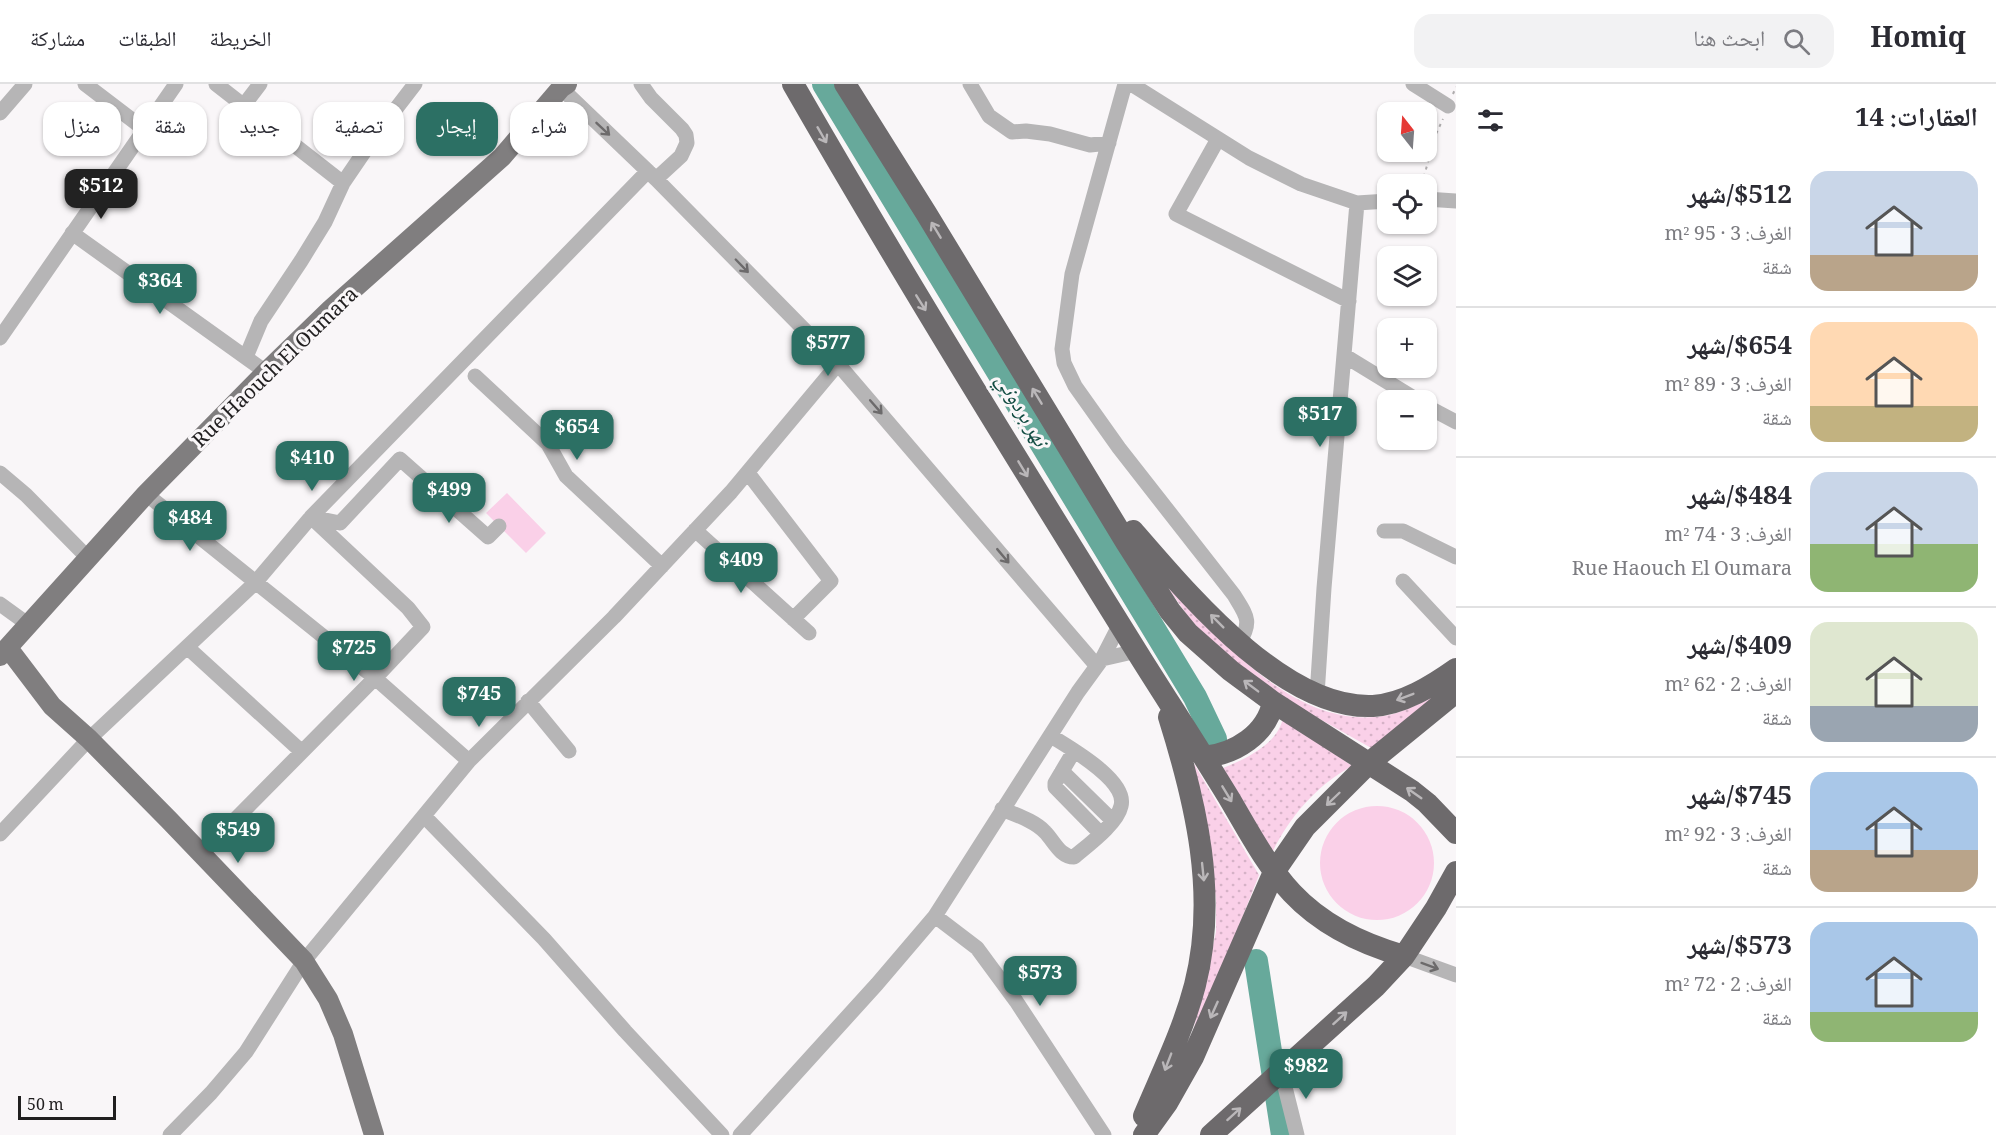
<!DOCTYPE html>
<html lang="ar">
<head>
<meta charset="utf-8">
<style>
	body { margin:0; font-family:Georgia,"Noto Naskh Arabic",serif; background:#f2f2f3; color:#2b2b33; direction:rtl; height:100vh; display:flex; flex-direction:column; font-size:22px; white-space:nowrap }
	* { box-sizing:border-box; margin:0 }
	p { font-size:20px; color:#7c7c81 }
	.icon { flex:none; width:33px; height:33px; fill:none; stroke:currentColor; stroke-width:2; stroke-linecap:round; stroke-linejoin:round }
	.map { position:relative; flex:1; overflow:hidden; direction:ltr }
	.panel { display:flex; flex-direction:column; background:#fff; width:540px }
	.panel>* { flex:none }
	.banner { position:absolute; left:18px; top:18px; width:570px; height:54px; direction:rtl; display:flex; gap:12px }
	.needle { width:39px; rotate:343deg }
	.fabs { position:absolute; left:1377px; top:18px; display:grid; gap:12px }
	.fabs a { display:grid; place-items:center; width:60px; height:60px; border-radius:12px; background:#fff; box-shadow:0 2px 4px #0004; font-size:30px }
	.scale { position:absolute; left:18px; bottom:15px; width:98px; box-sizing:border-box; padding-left:6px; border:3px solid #211f20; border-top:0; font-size:16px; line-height:21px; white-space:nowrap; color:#211f20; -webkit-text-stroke:4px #f9f6f8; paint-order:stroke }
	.price { position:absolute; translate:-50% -51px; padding:0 14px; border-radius:12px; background:#2c7064; color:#fff; font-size:20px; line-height:39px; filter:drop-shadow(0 2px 3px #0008) }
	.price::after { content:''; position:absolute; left:50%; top:36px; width:18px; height:14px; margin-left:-9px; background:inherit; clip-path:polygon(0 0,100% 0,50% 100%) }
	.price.active { background:#222; color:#fff }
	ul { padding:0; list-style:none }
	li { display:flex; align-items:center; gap:18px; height:150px; padding:0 18px }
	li+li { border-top:2px solid #e1e1e2 }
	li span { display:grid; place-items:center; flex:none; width:168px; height:120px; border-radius:18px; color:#555 }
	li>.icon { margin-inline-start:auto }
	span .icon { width:72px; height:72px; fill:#fffc; stroke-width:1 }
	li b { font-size:26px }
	h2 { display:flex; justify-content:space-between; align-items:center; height:72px; padding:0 18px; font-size:26px }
	.tag { padding:0 21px; border-radius:18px; background:#fff; box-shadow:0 2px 4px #0004; font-size:21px; line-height:54px }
	.tag.active { background:#2c7064; color:#fff }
	header { display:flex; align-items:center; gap:36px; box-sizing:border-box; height:84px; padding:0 30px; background:#fff; border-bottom:2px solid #e1e1e2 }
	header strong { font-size:28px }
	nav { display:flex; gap:33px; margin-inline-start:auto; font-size:21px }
	.search { width:420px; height:54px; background:#f2f2f3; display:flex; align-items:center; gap:15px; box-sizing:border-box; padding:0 21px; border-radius:18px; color:#7c7c81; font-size:22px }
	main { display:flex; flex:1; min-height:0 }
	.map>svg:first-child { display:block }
	.grass { fill:#fad0e8 }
	.garden { fill:url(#garden-dots) }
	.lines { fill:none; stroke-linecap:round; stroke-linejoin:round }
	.river { stroke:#67a99b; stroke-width:24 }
	.path { stroke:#aeacad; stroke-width:2; stroke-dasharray:3 4.5; stroke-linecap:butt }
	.minor { stroke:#b6b5b6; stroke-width:15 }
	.major { stroke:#807e7f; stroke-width:20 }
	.highway { stroke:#6d6a6c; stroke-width:22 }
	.oneway { stroke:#6c6a6b }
	.oneway2 { stroke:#bab7b9 }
	.labels { text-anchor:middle; stroke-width:6; stroke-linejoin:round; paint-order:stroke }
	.street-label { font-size:20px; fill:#211f20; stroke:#f9f6f8 }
	.water-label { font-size:21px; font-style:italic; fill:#104b41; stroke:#f9f6f8 }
</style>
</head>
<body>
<header>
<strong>Homiq</strong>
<div class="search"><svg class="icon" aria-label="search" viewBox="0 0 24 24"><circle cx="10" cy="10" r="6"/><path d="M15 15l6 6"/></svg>ابحث هنا</div>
<nav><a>الخريطة</a><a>الطبقات</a><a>مشاركة</a></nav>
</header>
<main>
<section class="panel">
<h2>العقارات: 14<svg class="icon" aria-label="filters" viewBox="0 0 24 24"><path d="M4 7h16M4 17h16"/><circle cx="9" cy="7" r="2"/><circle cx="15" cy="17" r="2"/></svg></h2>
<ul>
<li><span style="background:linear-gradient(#c9d6e8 70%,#b9a48a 0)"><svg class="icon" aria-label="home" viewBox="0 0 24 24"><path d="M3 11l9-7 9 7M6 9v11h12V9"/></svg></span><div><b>$512/شهر</b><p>الغرف: 3 · 95 m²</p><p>شقة</p></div></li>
<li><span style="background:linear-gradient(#ffd9b3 70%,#c2b280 0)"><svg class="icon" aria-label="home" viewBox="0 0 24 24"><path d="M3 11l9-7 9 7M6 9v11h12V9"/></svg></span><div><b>$654/شهر</b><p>الغرف: 3 · 89 m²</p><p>شقة</p></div></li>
<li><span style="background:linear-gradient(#c9d6e8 60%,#8fb573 0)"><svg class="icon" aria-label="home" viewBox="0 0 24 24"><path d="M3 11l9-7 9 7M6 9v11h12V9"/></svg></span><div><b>$484/شهر</b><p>الغرف: 3 · 74 m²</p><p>Rue Haouch El Oumara</p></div></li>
<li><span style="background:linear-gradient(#dfe7d0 70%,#9aa5b1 0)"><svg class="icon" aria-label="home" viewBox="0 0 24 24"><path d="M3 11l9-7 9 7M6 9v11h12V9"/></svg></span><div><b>$409/شهر</b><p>الغرف: 2 · 62 m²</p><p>شقة</p></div></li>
<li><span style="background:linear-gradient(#a9c7e8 65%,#b9a48a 0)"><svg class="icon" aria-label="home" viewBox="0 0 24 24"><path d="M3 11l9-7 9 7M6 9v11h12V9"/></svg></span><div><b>$745/شهر</b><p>الغرف: 3 · 92 m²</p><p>شقة</p></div></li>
<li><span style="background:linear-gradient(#a9c7e8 75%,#8fb573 0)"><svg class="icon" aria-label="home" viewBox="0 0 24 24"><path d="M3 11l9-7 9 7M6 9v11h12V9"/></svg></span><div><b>$573/شهر</b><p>الغرف: 2 · 72 m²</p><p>شقة</p></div></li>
</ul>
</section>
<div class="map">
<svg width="1456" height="1051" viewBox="0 0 1456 1051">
	<defs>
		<pattern id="garden-dots" width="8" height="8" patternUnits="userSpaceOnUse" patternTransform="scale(1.5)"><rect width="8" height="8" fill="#fad0e8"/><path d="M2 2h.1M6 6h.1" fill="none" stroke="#d6b2c7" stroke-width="1.8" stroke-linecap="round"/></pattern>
	</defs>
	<rect width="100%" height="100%" fill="#f9f6f8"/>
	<!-- grass -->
	<path class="grass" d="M507 409 546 449 526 469 486 429Z
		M1320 779a57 57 0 1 1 114 0a57 57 0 1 1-114 0Z"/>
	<!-- garden -->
	<path class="garden" d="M1159 491C1218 550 1290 646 1384 632 1403 629 1422 618 1439 610L1373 665 1270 607 1208 555 1190 535Z
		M1283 633 1352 682C1317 701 1289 733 1272 769L1223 684C1245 675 1279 660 1283 633Z
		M1193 678 1259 791 1187 974 1216 848V814Z"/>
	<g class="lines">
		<!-- river -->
		<path class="river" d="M824 0 1195 613 1215 655
			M1256 877 1283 1051"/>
		<!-- path -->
		<path class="path" d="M1453 10 1456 3
			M1422 100 1435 52 1443 35"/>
		<!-- minor -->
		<path class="minor" d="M85 0 144 45
			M216 0 343 99
			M641 0 651 14 682 45 686 51 687 59 681 72 656 95
			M970 0 989 32 1012 48 1026 47 1050 50 1090 61 1109 59
			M1125 0 1072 190 1062 265 1064 279 1075 302 1119 364 1234 511C1246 531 1253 537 1239 559
			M1131 0 1249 74 1301 100 1357 119 1388 117
			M1413 0 1448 22
			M561 4 656 95 838 280 1096 581
			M244 21 260 0
			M0 29 25 0
			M1218 55 1176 130 1349 217
			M1426 115 1456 117
			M72 149 266 288
			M0 254 176 0
			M1345 272 1417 316
			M246 273 261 237 301 177 325 138 343 99 375 52 415 0
			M475 292 548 360 566 392 662 482
			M1426 322 1456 338
			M0 389 26 411 88 474
			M748 389 831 497 793 535
			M146 410 375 594 469 677
			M311 433 340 439 400 375 488 453 499 442
			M695 446 809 549
			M1384 447H1403L1456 473
			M1403 497 1456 554
			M0 520 29 541
			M187 563 302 668
			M1102 575 1137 567
			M1317 611 1324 504 1357 119
			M528 617 569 667
			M1074 667 1055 699V703L1101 750
			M1062 687 1112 736
			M1002 725C1016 731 1035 737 1045 748 1054 757 1060 773 1074 773 1088 761 1117 740 1121 722 1128 696 1068 663 1051 652
			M425 733 544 855 625 947 722 1051
			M0 750 89 655 255 499 311 433 648 87
			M202 769 375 594 423 543 408 524 311 433
			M935 832 977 864 1016 917 1104 1051
			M1404 872 1456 891
			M1281 987 1297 1051
			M170 1051 211 1009 246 968 304 877 469 677 614 533 731 408 838 280
			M740 1051 877 900 935 832 1078 608 1102 575 1120 540"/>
		<!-- major -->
		<path class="major" d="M8 564 52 622 89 655 169 736 304 877 328 915 343 950 374 1051
			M0 572 146 410 266 288 331 225 502 73 561 4 567 0"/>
		<!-- highway -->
		<path class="highway" d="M793 0C905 195 1023 385 1142 576 1171 622 1201 668 1229 714 1248 746 1266 781 1292 809 1322 841 1362 860 1404 872
			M845 0 926 129 1126 458 1170 527 1188 549 1231 587 1273 618 1412 707 1427 719 1456 749
			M1133 447C1187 509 1283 626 1373 622 1403 620 1432 602 1456 585
			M1204 673C1235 670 1267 650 1273 618
			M1144 1032C1162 989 1183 947 1195 901 1218 811 1196 719 1169 633
			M1144 1051 1167 1019 1193 973 1274 788 1305 743 1369 679 1456 608
			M1211 1051 1376 902 1404 872 1436 824 1456 788"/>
	</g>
	<!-- one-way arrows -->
	<defs><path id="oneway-shaft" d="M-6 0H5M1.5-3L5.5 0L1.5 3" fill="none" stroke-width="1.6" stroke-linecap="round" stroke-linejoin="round" transform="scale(1.5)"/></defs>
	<g class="oneway">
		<use href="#oneway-shaft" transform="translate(603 45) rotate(43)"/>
		<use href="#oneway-shaft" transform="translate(742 182) rotate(46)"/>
		<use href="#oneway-shaft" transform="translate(876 323) rotate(49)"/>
		<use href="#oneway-shaft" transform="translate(1003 472) rotate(50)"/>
		<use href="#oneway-shaft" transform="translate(1430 882) rotate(20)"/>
	</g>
	<g class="oneway2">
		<use href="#oneway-shaft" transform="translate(822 51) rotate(60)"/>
		<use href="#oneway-shaft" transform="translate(936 146) rotate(-121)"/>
		<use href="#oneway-shaft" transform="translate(921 219) rotate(58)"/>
		<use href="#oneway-shaft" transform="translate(1037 312) rotate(-121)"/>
		<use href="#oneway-shaft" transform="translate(1023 385) rotate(59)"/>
		<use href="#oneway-shaft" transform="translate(1217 537) rotate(-135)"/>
		<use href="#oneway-shaft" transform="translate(1251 602) rotate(-143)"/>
		<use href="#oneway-shaft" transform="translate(1405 613) rotate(159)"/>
		<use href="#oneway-shaft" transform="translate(1414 709) rotate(-145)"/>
		<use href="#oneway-shaft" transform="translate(1227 710) rotate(59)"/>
		<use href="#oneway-shaft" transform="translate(1333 715) rotate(136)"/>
		<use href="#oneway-shaft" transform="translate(1203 788) rotate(84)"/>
		<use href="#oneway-shaft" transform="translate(1214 926) rotate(114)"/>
		<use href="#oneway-shaft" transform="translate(1340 934) rotate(-42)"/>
		<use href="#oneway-shaft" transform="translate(1168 978) rotate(111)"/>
		<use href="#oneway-shaft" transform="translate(1234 1030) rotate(-42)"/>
	</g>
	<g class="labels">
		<!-- street labels -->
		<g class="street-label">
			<text transform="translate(275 283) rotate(-44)" y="7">Rue Haouch El Oumara</text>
		</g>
		<!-- water labels -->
		<g class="water-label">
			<text transform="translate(1022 326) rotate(59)" y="7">نهر بردوني</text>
		</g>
	</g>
</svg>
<div class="fabs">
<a><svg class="needle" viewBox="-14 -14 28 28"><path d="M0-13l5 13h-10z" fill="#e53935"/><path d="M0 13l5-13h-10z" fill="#7c7c81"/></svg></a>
<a><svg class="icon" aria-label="locate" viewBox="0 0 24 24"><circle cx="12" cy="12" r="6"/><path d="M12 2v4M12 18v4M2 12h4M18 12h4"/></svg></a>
<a><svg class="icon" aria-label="layers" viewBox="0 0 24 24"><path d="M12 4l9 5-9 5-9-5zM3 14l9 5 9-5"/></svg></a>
<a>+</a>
<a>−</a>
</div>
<div class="scale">50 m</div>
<b class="price active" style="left:101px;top:136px">$512</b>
<b class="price" style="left:160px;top:231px">$364</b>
<b class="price" style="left:828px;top:293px">$577</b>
<b class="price" style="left:1320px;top:364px">$517</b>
<b class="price" style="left:577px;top:377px">$654</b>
<b class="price" style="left:312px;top:408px">$410</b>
<b class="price" style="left:449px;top:440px">$499</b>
<b class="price" style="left:190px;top:468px">$484</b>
<b class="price" style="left:741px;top:510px">$409</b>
<b class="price" style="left:354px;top:598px">$725</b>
<b class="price" style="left:479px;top:644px">$745</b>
<b class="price" style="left:238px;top:780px">$549</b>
<b class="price" style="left:1040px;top:923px">$573</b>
<b class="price" style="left:1306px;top:1016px">$982</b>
<div class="banner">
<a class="tag">شراء</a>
<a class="tag active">إيجار</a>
<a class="tag">تصفية</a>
<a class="tag">جديد</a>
<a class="tag">شقة</a>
<a class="tag">منزل</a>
</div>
</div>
</main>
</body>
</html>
